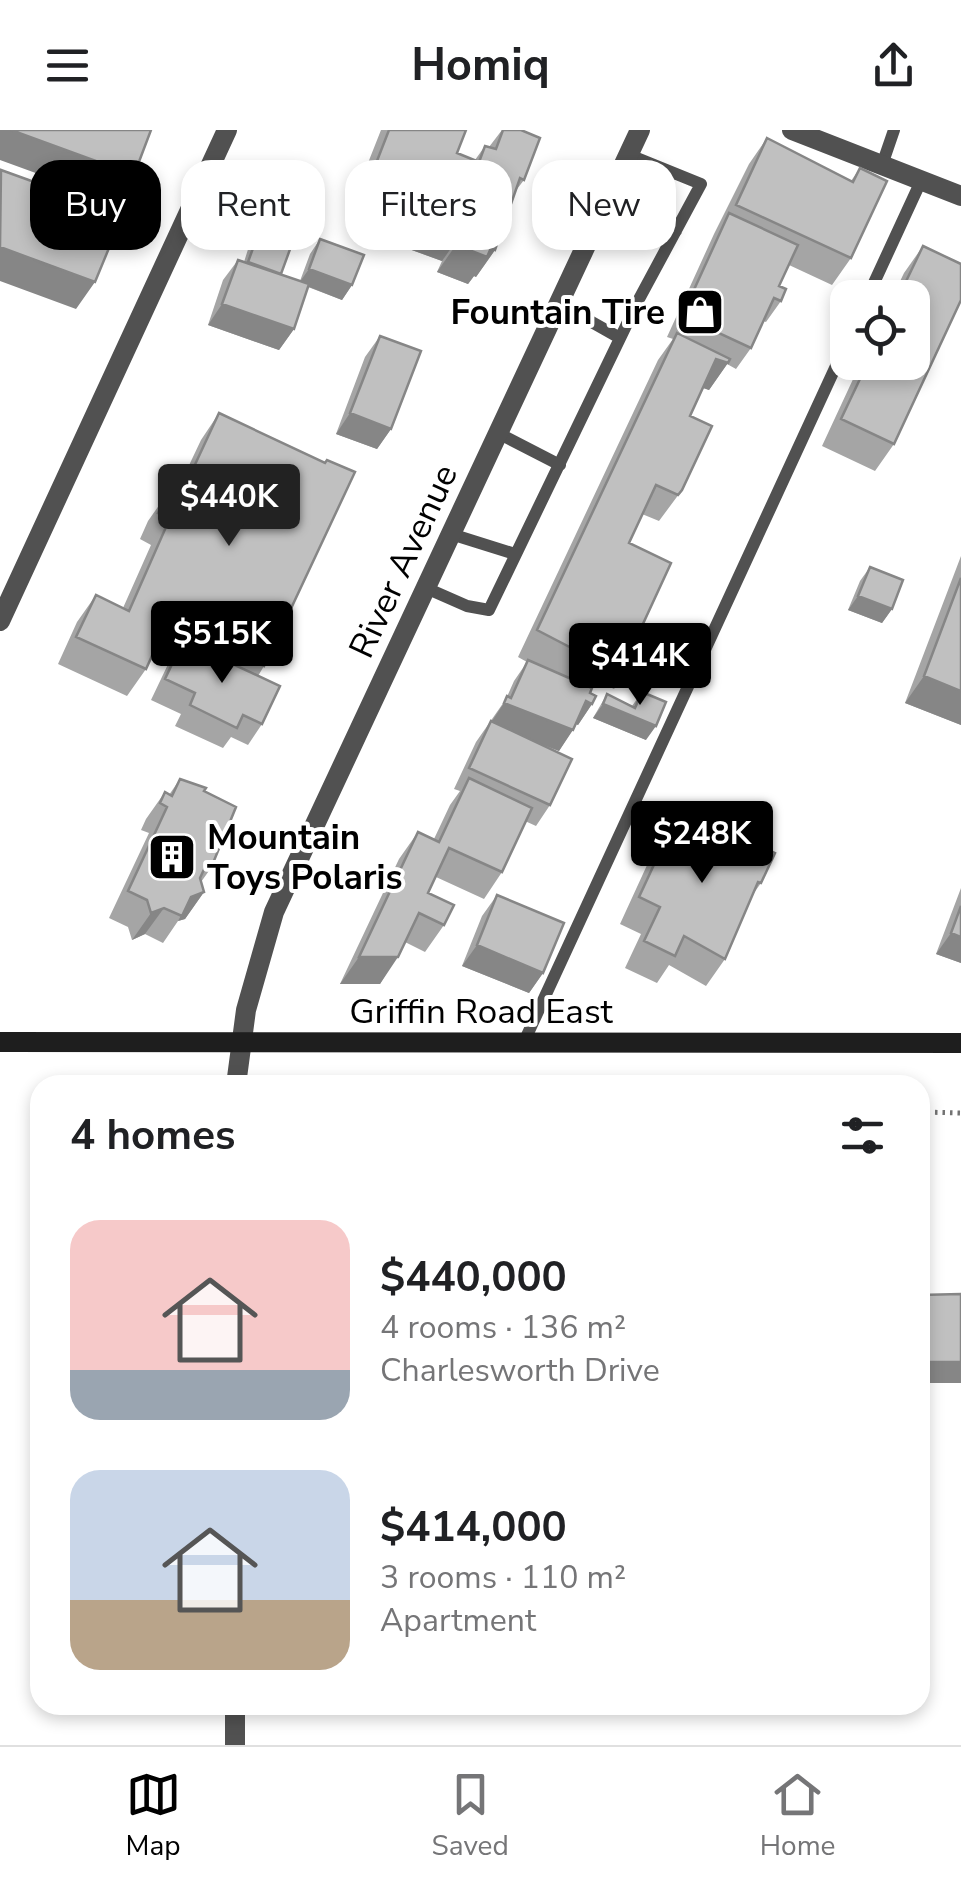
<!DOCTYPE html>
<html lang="en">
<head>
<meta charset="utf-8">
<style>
	body { margin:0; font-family:"Nunito Sans",sans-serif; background:#f2f2f2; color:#202124; height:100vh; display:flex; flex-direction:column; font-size:38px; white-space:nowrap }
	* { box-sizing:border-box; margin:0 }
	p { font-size:32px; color:#757577 }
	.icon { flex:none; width:55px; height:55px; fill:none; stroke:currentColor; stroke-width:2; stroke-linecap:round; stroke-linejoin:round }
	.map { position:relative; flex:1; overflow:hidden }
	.drawer { position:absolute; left:30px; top:945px; width:900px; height:640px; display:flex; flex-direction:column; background:#fff; border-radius:30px; box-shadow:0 5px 15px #0003 }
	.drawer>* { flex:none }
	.banner { position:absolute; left:30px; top:30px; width:902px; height:90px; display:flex; gap:20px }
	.controls { position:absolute; left:830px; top:150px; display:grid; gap:20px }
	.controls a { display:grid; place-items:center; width:100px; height:100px; border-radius:20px; background:#fff; box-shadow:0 5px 15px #0003; font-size:50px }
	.price { position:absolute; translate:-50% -85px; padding:0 22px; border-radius:10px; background:#000; color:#fff; font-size:32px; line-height:65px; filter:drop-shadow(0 2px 5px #0008) }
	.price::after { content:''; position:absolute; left:50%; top:60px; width:30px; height:22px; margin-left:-15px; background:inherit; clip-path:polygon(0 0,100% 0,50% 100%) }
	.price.current { background:#222; color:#fff }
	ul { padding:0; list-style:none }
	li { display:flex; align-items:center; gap:30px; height:250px; padding:0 40px }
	li span { display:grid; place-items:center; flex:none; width:280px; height:200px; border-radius:30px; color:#555 }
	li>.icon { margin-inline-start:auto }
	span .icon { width:120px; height:120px; fill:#fffc; stroke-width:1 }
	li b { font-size:42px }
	h2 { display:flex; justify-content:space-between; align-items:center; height:120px; padding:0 40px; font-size:42px }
	.chip { padding:0 35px; border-radius:30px; background:#fff; box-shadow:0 5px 15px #0003; font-size:35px; line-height:90px }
	.chip.current { background:#000; color:#fff }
	header { display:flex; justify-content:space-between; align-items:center; height:130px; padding:0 40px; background:#fff; font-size:45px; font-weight:700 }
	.tabs { display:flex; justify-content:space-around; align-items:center; height:140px; border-top:2px solid #e0e0e0; background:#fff; font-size:28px; color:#757577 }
	.tabs a { display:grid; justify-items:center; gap:5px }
	.tabs .current { color:#000 }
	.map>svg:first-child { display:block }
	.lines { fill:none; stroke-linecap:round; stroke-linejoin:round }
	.path { stroke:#737373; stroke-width:5; stroke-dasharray:2.5 5; stroke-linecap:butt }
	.service { stroke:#515151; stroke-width:12 }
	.minor { stroke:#515151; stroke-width:20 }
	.tertiary { stroke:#515151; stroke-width:20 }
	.secondary { stroke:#1e1e1e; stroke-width:20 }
	.wall { fill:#a5a5a5 }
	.shaded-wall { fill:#868686 }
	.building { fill:#c0c0c0; stroke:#868686; stroke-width:2.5 }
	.labels { text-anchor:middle; stroke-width:8; stroke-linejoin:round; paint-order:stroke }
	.poi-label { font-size:35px; font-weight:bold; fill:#000; stroke:#fff; text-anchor:end }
	.street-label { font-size:35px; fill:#000; stroke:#fff }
</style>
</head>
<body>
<header><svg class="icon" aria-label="menu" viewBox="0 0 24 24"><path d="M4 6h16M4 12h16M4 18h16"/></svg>Homiq<svg class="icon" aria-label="share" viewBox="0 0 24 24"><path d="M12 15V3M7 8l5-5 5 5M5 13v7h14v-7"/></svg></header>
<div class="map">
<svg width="961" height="1615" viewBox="0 0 961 1615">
	<rect width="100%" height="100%" fill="#fff"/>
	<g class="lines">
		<!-- path -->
		<path class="path" d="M288 955V953
			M920 982 961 983"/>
		<!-- service -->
		<path class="service" d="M882 35 894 0
			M607 67 676 101
			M867 168 921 51
			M558 173 620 208
			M498 303 560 335
			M451 404 515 424
			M426 458 467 476 489 480 638 171 701 54 627 24
			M523 914 848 210"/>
		<!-- minor -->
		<path class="minor" d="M792 0 961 66
			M0 491 227 0"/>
		<!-- tertiary -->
		<path class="tertiary" d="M236 955 246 880 274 782 640 0
			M235 1575V1615"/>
		<!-- secondary -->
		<path class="secondary" d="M0 912 961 913"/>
	</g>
	<!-- wall -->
	<path class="wall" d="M0 0 134 45 115 72 106 69 102 74 83 66 85 61Z
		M381 0H466L457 23 475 30 485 16 489 17 502 0H521L524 50 514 63 495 120 476 147 474 146 468 154 437 142 442 131 409 119 414 106 349 81Z
		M767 8 851 51 860 38 851 128 832 155 789 135 779 156 781 171 766 192 763 191 751 218 736 239 727 234 709 260 703 258 690 286 682 360 659 391 642 384 629 413 642 496 633 532 614 559 577 541 571 549 590 563 592 574 578 595 576 594 559 621 532 611 550 675 536 696 525 691 502 742 484 769 436 747 428 763 444 795 425 822 405 812 380 854H340L399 729 418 702 434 709 450 675 460 661 454 659 476 612 506 569 514 551 527 532 518 527 658 230 673 209 667 207 714 104 749 34Z
		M260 99 281 144 300 151 310 124 320 109 352 155 342 170 308 157 294 199 279 220 208 195 223 150 238 130 244 132 250 113Z
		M923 116 961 134V170L894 314 875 341 822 316 861 232H912V168H892L904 143Z
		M380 206 391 299 377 319 336 304 365 227Z
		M219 283 264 536 258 546 262 594 248 615 231 607 223 618 175 596 181 584 151 570 171 528 154 520 146 539 127 566 58 534 77 492 96 465 123 478 151 415 140 409 148 391 167 364 174 367 201 310Z
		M961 426V595L905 573Z
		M870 437 892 479 882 493 848 480 860 451Z
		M642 562 646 610 593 588 607 564 632 576Z
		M180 649 204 661 211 738 201 752 204 762 185 789 178 791 163 813 145 804 132 810 128 797 109 788 149 703 141 700 146 689 165 662 169 665Z
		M678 683 761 753 751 767 725 829 706 856 669 835 657 853 625 838 641 804 620 794 659 709Z
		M961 758V833L936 824Z
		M497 765 543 843 529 863 462 836 482 786Z"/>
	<!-- shaded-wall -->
	<path class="shaded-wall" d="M0 0H11L104 34 85 61 0 30Z
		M101 40 123 42 134 45 115 72 106 69 102 74 83 66Z
		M368 54 432 80 414 106 349 81Z
		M428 92 461 104 442 131 409 119Z
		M456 115 495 120 476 147 474 146 468 154 437 142Z
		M0 117 95 152 76 179 0 151Z
		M309 139 352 155 342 170 299 153Z
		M222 174 294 199 279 220 208 195Z
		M716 229 728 233 709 260 698 256Z
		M350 283 391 299 377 319 336 304Z
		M858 466 892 479 882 493 848 480Z
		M924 546 961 561V595L905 573Z
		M586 571 592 574 578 595 572 592Z
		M504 573 573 600 559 621 490 594Z
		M603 574 656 596 646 610 593 588Z
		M204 762 185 789 178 791 191 767Z
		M164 778 145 804 132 810 151 783Z
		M951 803 961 807V833L936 824Z
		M477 815 543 843 529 863 462 836Z
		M359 827H398L380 854H340Z
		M920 1232H961V1253H920Z"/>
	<!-- building -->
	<path class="building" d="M11 0H151L134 45 123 42 121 47 101 40 104 34Z
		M389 0H466L457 23 479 32 485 16 496 19 503 0H521L540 8 524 50 520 48 495 120 491 118 487 127 456 115 461 104 428 92 432 80 368 54Z
		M767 8 853 52 860 38 887 51 851 128 736 75Z
		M1 40 123 84 95 152 0 117Z
		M729 83 798 115 779 156 786 159 781 171 774 168 751 218 682 186Z
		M260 99 293 111 281 144 248 132Z
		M320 109 364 125 352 155 309 139Z
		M923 116 961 134V170L894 314 841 289 868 232H912V168H898Z
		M238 130 309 154 294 199 222 174Z
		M677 203 730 229 728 233 716 229 690 286 712 296 682 360 678 365 656 355 629 413 671 433 642 496 648 499 633 532 594 514 587 526 537 500Z
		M380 206 421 221 391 299 350 283Z
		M219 283 325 333 327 330 355 342 264 536 156 486 153 492 165 497 146 539 76 507 96 465 129 481 170 388 158 383 167 364 179 369Z
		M870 437 903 450 892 479 858 466Z
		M961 448V561L924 546Z
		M183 511 280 556 262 594 243 585 237 598 190 575 195 563 165 549Z
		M528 530 592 558 590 563 596 566 592 574 586 571 573 600 504 573 507 566 511 568Z
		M642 562 666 572 656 596 603 574 607 564 635 578Z
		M491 591 572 629 550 675 469 638Z
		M469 648 532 678 502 742 449 718 428 763 454 775 444 795 419 783 398 827H359L418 702 439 712Z
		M180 649 206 658 204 661 236 677 211 738 206 735 200 748 204 762 191 767 182 786 164 778 151 783 147 770 128 761 167 677 160 673 165 662 172 666Z
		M678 683 731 707 733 703 775 723 761 753 758 752 725 829 684 806 675 826 644 811 660 777 639 767Z
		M497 765 564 793 543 843 477 815Z
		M961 776V807L951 803Z
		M961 1164V1232H920V1165Z"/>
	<!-- icons -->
	<defs>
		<g id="shop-square" transform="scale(2.5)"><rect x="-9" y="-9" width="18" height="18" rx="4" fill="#000" stroke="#fff"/><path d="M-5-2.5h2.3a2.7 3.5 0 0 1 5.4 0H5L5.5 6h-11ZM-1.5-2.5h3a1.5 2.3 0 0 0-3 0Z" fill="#fff"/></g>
		<g id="building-square" transform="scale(2.5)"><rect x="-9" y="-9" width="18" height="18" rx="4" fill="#000" stroke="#fff"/><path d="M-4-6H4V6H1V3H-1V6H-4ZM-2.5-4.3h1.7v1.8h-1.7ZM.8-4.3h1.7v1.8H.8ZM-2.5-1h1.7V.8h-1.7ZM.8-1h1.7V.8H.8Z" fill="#fff"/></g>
	</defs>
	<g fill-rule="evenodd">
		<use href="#shop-square" x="700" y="182"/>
		<use href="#building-square" x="172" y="727"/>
	</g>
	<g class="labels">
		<!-- poi labels -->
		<g class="poi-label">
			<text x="665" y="194">Fountain Tire</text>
			<text x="207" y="719" text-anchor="start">Mountain<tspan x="207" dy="40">Toys Polaris</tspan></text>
		</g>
		<!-- street labels -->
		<g class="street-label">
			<text transform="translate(403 431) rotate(-65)" y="12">River Avenue</text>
			<text x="481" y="893">Griffin Road East</text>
		</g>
	</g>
</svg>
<div class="controls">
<a><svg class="icon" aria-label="locate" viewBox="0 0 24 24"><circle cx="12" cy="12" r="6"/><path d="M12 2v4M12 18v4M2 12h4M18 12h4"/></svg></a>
</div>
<b class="price current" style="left:229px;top:419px">$440K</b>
<b class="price" style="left:222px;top:556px">$515K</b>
<b class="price" style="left:640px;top:578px">$414K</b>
<b class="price" style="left:702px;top:756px">$248K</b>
<div class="banner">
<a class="chip current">Buy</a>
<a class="chip">Rent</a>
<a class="chip">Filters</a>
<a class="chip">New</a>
</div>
<section class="drawer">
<h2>4 homes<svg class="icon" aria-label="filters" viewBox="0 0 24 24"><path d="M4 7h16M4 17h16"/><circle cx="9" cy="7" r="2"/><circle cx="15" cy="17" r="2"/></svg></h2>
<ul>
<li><span style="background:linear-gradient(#f6c9c9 75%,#9aa5b1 0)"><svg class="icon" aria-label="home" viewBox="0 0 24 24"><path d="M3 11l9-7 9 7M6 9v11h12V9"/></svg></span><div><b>$440,000</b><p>4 rooms · 136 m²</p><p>Charlesworth Drive</p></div></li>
<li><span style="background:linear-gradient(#c9d6e8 65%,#b9a48a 0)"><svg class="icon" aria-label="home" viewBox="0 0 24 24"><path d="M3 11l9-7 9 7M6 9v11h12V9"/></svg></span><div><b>$414,000</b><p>3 rooms · 110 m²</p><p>Apartment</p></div></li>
</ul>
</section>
</div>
<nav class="tabs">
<a class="current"><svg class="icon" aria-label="map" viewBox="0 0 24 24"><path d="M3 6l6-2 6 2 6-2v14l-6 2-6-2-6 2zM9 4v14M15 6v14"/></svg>Map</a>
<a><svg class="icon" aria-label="saved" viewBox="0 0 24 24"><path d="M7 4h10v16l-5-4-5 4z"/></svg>Saved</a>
<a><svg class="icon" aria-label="home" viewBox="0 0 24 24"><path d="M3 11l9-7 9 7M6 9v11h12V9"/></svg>Home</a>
</nav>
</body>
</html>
